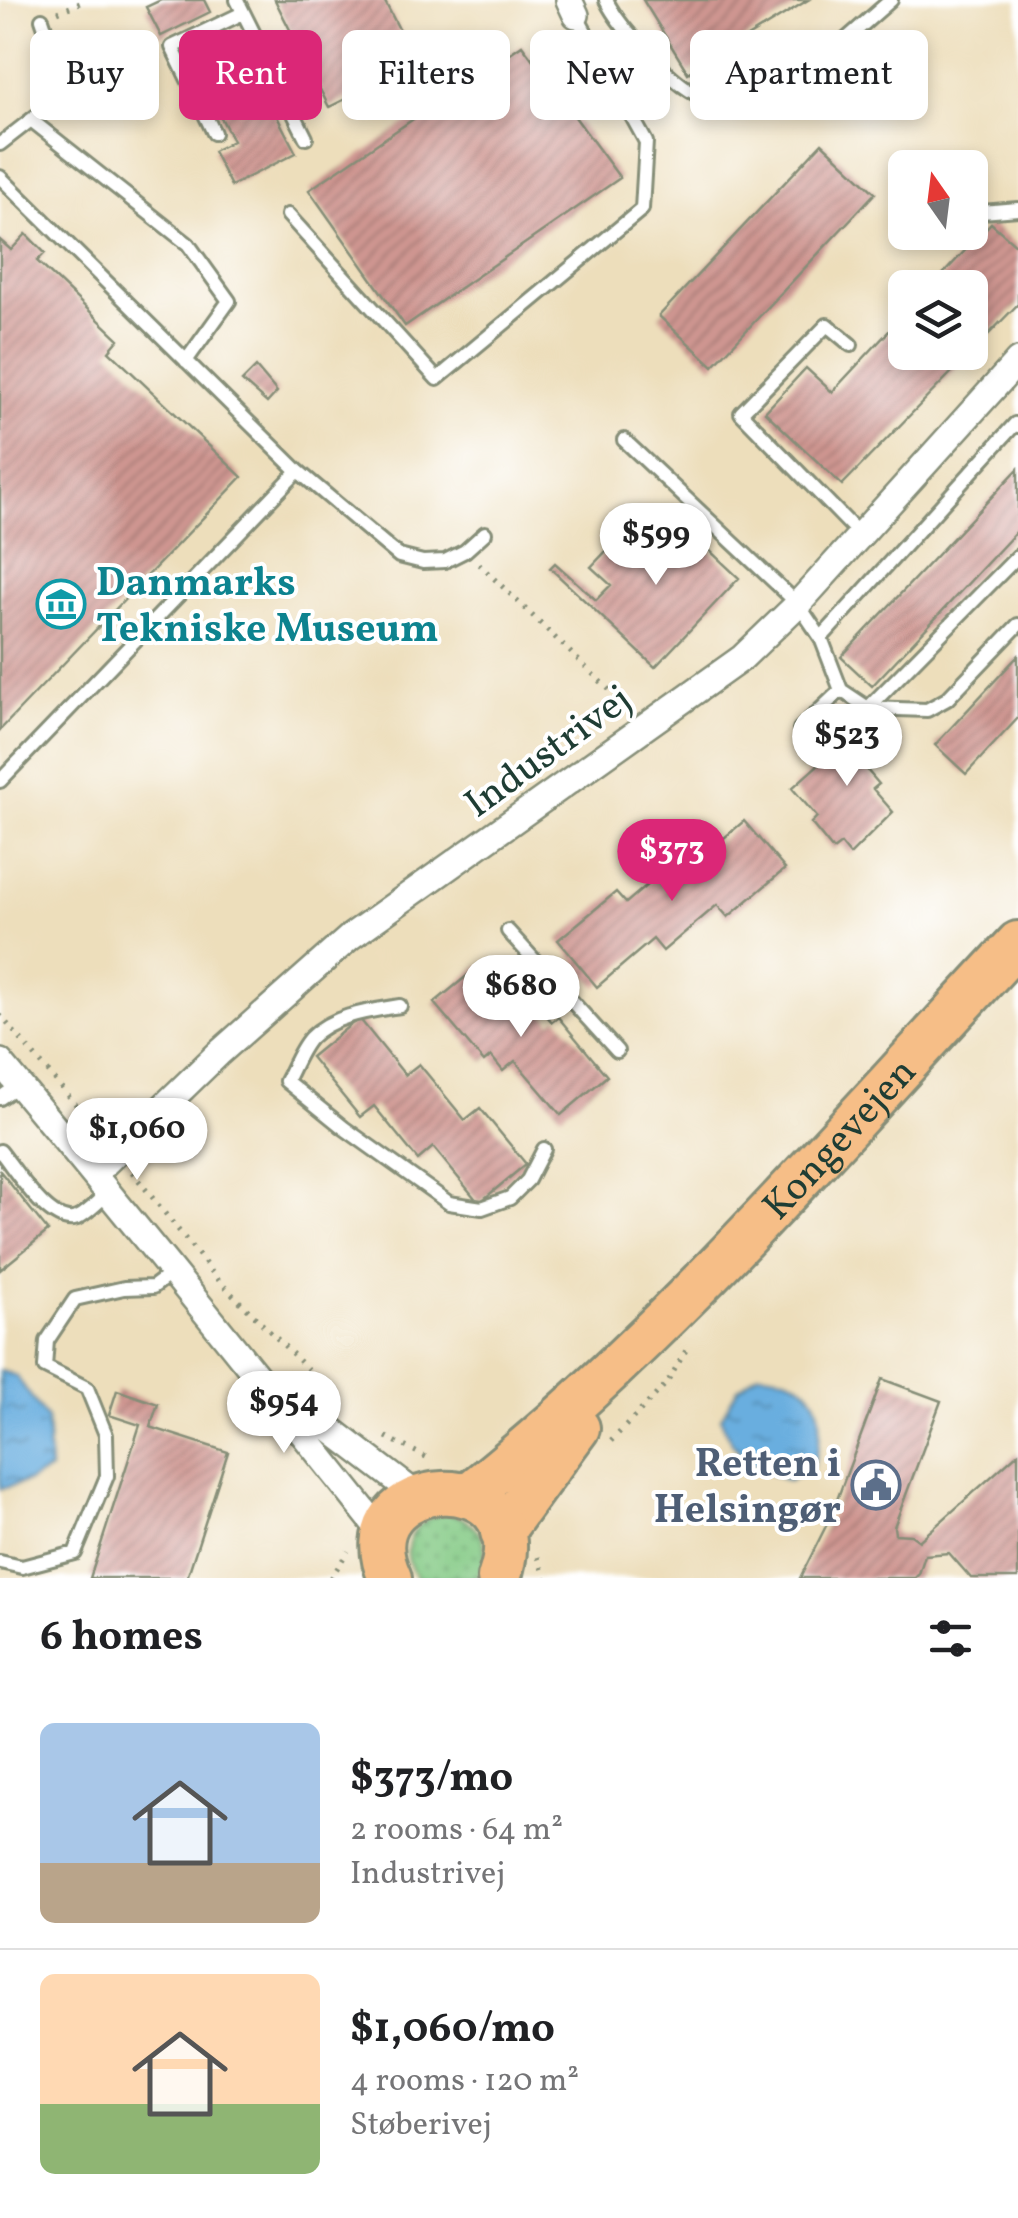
<!DOCTYPE html>
<html lang="en">
<head>
<meta charset="utf-8">
<style>
	body { margin:0; font-family:Vollkorn,serif; background:#f2f2f2; color:#202124; height:100vh; display:flex; flex-direction:column; font-size:38px; white-space:nowrap }
	* { box-sizing:border-box; margin:0 }
	p { font-size:32px; color:#757577 }
	.icon { flex:none; width:55px; height:55px; fill:none; stroke:currentColor; stroke-width:2; stroke-linecap:round; stroke-linejoin:round }
	.map { position:relative; height:1578px; overflow:hidden }
	.panel { display:flex; flex-direction:column; background:#fff; flex:1 }
	.panel>* { flex:none }
	.top-card { position:absolute; left:30px; top:30px; width:960px; height:90px; display:flex; gap:20px }
	.needle { width:65px; rotate:346deg }
	.fabs { position:absolute; left:888px; top:150px; display:grid; gap:20px }
	.fabs a { display:grid; place-items:center; width:100px; height:100px; border-radius:15px; background:#fff; box-shadow:0 5px 15px #0003; font-size:50px }
	.price { position:absolute; translate:-50% -85px; padding:0 22px; border-radius:35px; background:#fff; color:#222; font-size:32px; line-height:65px; filter:drop-shadow(0 2px 5px #0008) }
	.price::after { content:''; position:absolute; left:50%; top:60px; width:30px; height:22px; margin-left:-15px; background:inherit; clip-path:polygon(0 0,100% 0,50% 100%) }
	.price.selected { background:#db2777; color:#fff }
	ul { padding:0; list-style:none }
	li { display:flex; align-items:center; gap:30px; height:250px; padding:0 40px }
	li+li { border-top:2px solid #e0e0e0 }
	li span { display:grid; place-items:center; flex:none; width:280px; height:200px; border-radius:15px; color:#555 }
	li>.icon { margin-inline-start:auto }
	span .icon { width:120px; height:120px; fill:#fffc; stroke-width:1 }
	li b { font-size:42px }
	h2 { display:flex; justify-content:space-between; align-items:center; height:120px; padding:0 40px; font-size:42px }
	.tag { padding:0 35px; border-radius:15px; background:#fff; box-shadow:0 5px 15px #0003; font-size:35px; line-height:90px }
	.tag.selected { background:#db2777; color:#fff }
	.map>svg:first-child { display:block }
	.grass { fill:url(#grass-dots); stroke:#52845c; stroke-width:2.5 }
	.water { fill:url(#water-ripples); stroke:#44768a; stroke-width:2.5 }
	.building { fill:url(#building-hatch) }
	.lines { fill:none; stroke-linecap:round; stroke-linejoin:round }
	.service-casing { stroke:#868e78; stroke-width:18 }
	.minor-casing { stroke:#868e78; stroke-width:30 }
	.primary-casing { stroke:#868e78; stroke-width:48 }
	.path { stroke:#868e78; stroke-width:5; stroke-dasharray:2.5 8; stroke-linecap:butt }
	.service { stroke:#fff; stroke-width:12 }
	.minor { stroke:#fff; stroke-width:25 }
	.primary { stroke:#f6be87; stroke-width:42 }
	.labels { text-anchor:middle; stroke-width:8; stroke-linejoin:round; paint-order:stroke }
	.culture-label { font-size:40px; font-weight:bold; fill:#0d838f; stroke:#fff; text-anchor:start }
	.street-label { font-size:40px; fill:#1f3d34; stroke:#fff }
	.service-label { font-size:40px; font-weight:bold; fill:#4e5e75; stroke:#fff; text-anchor:end }
</style>
</head>
<body>
<div class="map">
<svg width="1018" height="1578" viewBox="0 0 1018 1578">
	<defs>
		<pattern id="grass-dots" width="8" height="8" patternUnits="userSpaceOnUse" patternTransform="scale(2.5)"><rect width="8" height="8" fill="#84ca85"/><path d="M2 2h.1M6 6h.1" fill="none" stroke="#6ba56e" stroke-width="1.8" stroke-linecap="round"/></pattern>
		<pattern id="water-ripples" width="26" height="14" patternUnits="userSpaceOnUse" patternTransform="scale(2.5)"><rect width="26" height="14" fill="#69aedf"/><path d="M2 4q2-2 4 0t4 0M15 11q2-2 4 0t4 0" fill="none" stroke="#568fb6"/></pattern>
		<pattern id="building-hatch" width="6" height="6" patternUnits="userSpaceOnUse" patternTransform="scale(2.5)"><rect width="6" height="6" fill="#cf9691"/><path d="M-1 1l2-2M0 6l6-6M5 7l2-2" fill="none" stroke="#a77c77"/></pattern>
	</defs>
	<rect width="100%" height="100%" fill="#fff"/>
	<filter id="ink" filterUnits="userSpaceOnUse"><feTurbulence type="fractalNoise" baseFrequency=".01" numOctaves="2"/><feDisplacementMap in="SourceGraphic" scale="20" xChannelSelector="R" yChannelSelector="G"/><feConvolveMatrix kernelMatrix="1 2 1 2 8 2 1 2 1" color-interpolation-filters="sRGB"/></filter>
	<filter id="wash" filterUnits="userSpaceOnUse"><feTurbulence type="fractalNoise" baseFrequency=".0048" numOctaves="4" result="noise"/><feDisplacementMap in="SourceGraphic" scale="40" xChannelSelector="R" yChannelSelector="G"/><feGaussianBlur stdDeviation="2.25" result="paint"/><feColorMatrix in="noise" values="0 0 0 0 0 0 0 0 0 0 0 0 0 0 0 0 0 1.4 0 .05"/><feComposite in="paint" operator="in"/></filter>
	<g filter="url(#wash)">
		<rect width="100%" height="100%" fill="#eddebb"/>
		<!-- grass -->
		<path class="grass" d="M446 1513C478 1518 497 1549 476 1578H417C397 1549 412 1519 446 1513Z"/>
		<!-- water -->
		<path class="water" d="M0 1370 16 1376 47 1419 50 1469 29 1481 0 1489Z
			M759 1373C821 1375 830 1416 812 1468L789 1481C755 1469 732 1455 721 1418L738 1388Z"/>
		<g id="blocks">
			<!-- building -->
			<path class="building" d="M161 0H204L210 12 161 36 146 7Z
				M275 0H384L417 64 329 107Z
				M643 0H808L688 73Z
				M235 36 296 153 231 186 213 151 233 141 191 59Z
				M522 45 620 178 405 326 309 190Z
				M822 143 875 193 713 366 659 316Z
				M991 223 1018 247V304L842 485 765 412 806 368 832 392 905 314V352H970V288H930Z
				M26 234 45 253 37 261 119 339 109 351 242 477 0 730V240L11 250Z
				M256 367 277 392 267 403 242 381Z
				M1018 469V530L872 686 841 657Z
				M675 518 739 578 655 667 550 568 555 563 596 600 611 585 591 567 631 525 651 543Z
				M1018 656V718L966 774 935 745Z
				M865 724 877 738 888 728 899 740 867 770 879 784 873 789 893 812 850 855 841 844 833 850 811 823 817 817 792 788 818 765 809 755 830 736 839 747Z
				M744 821 785 869 728 917 717 905 663 951 653 939 597 987 558 940 616 892 626 903 681 856 690 867Z
				M480 965 526 1019 540 1008 552 1022 558 1017 607 1076 561 1115 515 1061 503 1071 491 1056 484 1062 434 1003Z
				M359 1018 405 1075 419 1064 465 1120 480 1108 526 1164 479 1203 433 1147 418 1160 374 1106 360 1117 311 1057Z
				M0 1171 48 1231 0 1270Z
				M882 1379 941 1401 894 1527 895 1534 911 1535 919 1541 1018 1453V1578H971L949 1553 925 1555 919 1574 915 1578H800L831 1516Z
				M117 1390 158 1404 150 1427 228 1452 187 1578H90L140 1425 109 1415Z"/>
		</g>
	</g>
	<g filter="url(#ink)">
		<use href="#blocks" fill-opacity="0" stroke="#868e78" stroke-width="2.5"/>
		<g class="lines">
			<!-- service casing -->
			<g class="service-casing">
				<path id="service" d="M237 0 306 138
					M606 0C620 29 676 89 707 99 725 105 750 104 770 106L891 0
					M31 120 188 244 229 301 186 361
					M214 133 172 47 243 13
					M0 144 67 92 42 19
					M0 177 298 471 399 556 423 562 445 561 465 551 485 533
					M970 213 1018 209
					M288 215 437 379 642 209 646 142 576 15
					M941 233 942 232
					M851 345 827 325 741 413 860 535
					M624 440 798 604 821 638 841 690
					M821 638 1015 424 1018 426
					M868 708 1018 556
					M800 729 841 690 868 708 927 710 947 699 1018 625
					M0 781 298 471
					M508 931 617 1051
					M400 1006C369 1011 333 1015 310 1038 300 1049 293 1068 286 1081L344 1128 449 1203 482 1208 510 1198 528 1180 544 1149
					M0 1098 19 1085
					M0 1151C15 1169 50 1228 77 1218 88 1213 100 1200 109 1192
					M0 1562 22 1567 75 1553 107 1476 106 1435 87 1388 45 1367 47 1341 75 1299 124 1288 153 1287 173 1272"/>
			</g>
			<!-- minor casing -->
			<g class="minor-casing">
				<path id="minor" d="M569 0 576 15
					M0 1062C131 1218 258 1377 385 1537
					M94 1174 218 1054 350 937 742 658 798 604 1018 361
					M277 1384 308 1412 418 1496"/>
			</g>
			<!-- primary casing -->
			<g class="primary-casing">
				<g id="primary">
					<path id="s1" d="M468 1495C671 1333 841 1132 1018 943"/>
					<path d="M502 1532 578 1428"/>
					<path d="M390 1578C341 1471 542 1458 499 1578"/>
				</g>
			</g>
			<!-- path -->
			<path class="path" d="M58 12 80 3 79 0
				M479 564 629 709
				M0 1015 100 1133
				M132 1172 220 1282 343 1404
				M386 1437 430 1459
				M611 1441 667 1383 689 1345
				M538 1557 545 1578
				M331 1578 348 1551"/>
			<!-- service -->
			<use href="#service" class="service"/>
			<!-- minor -->
			<use href="#minor" class="minor"/>
			<!-- primary -->
			<use href="#primary" class="primary"/>
		</g>
	</g>
	<!-- icons -->
	<defs>
		<g id="museum-ring" transform="scale(2.5)"><circle r="9.5" fill="#fff" stroke="#0f9aa8" stroke-width="1.5"/><path d="M0-6L6-3V-2H-6V-3ZM-5-1h2V3h-2ZM-1-1h2V3h-2ZM3-1h2V3H3ZM-6 4H6V6H-6Z" fill="#0f9aa8"/></g>
		<g id="civic-ring" transform="scale(2.5)"><circle r="9.5" fill="#fff" stroke="#5c6f8a" stroke-width="1.5"/><path d="M-.6-6.5H3V-4.5H.6V-3L4-1V1h2V6H-6V1h2V-1L-.6-3ZM-1.2 2.5V6h2.4V2.5Z" fill="#5c6f8a"/></g>
	</defs>
	<g fill-rule="evenodd">
		<use href="#museum-ring" x="61" y="604"/>
		<use href="#civic-ring" x="876" y="1485"/>
	</g>
	<g class="labels">
		<!-- culture labels -->
		<g class="culture-label">
			<text x="96" y="595">Danmarks<tspan x="96" dy="46">Tekniske Museum</tspan></text>
		</g>
		<!-- street labels -->
		<g class="street-label">
			<text transform="translate(547 750) rotate(-36)" y="14">Industrivej</text>
			<text dy="14" stroke="none"><textPath href="#s1" startOffset="515">Kongevejen</textPath></text>
		</g>
		<!-- service labels -->
		<g class="service-label">
			<text x="841" y="1476">Retten i<tspan x="841" dy="46">Helsingør</tspan></text>
		</g>
	</g>
</svg>
<div class="fabs">
<a><svg class="needle" viewBox="-14 -14 28 28"><path d="M0-13l5 13h-10z" fill="#e53935"/><path d="M0 13l5-13h-10z" fill="#757577"/></svg></a>
<a><svg class="icon" aria-label="layers" viewBox="0 0 24 24"><path d="M12 4l9 5-9 5-9-5zM3 14l9 5 9-5"/></svg></a>
</div>
<b class="price" style="left:656px;top:588px">$599</b>
<b class="price" style="left:847px;top:789px">$523</b>
<b class="price selected" style="left:672px;top:904px">$373</b>
<b class="price" style="left:521px;top:1040px">$680</b>
<b class="price" style="left:137px;top:1183px">$1,060</b>
<b class="price" style="left:284px;top:1456px">$954</b>
<div class="top-card">
<a class="tag">Buy</a>
<a class="tag selected">Rent</a>
<a class="tag">Filters</a>
<a class="tag">New</a>
<a class="tag">Apartment</a>
</div>
</div>
<section class="panel">
<h2>6 homes<svg class="icon" aria-label="filters" viewBox="0 0 24 24"><path d="M4 7h16M4 17h16"/><circle cx="9" cy="7" r="2"/><circle cx="15" cy="17" r="2"/></svg></h2>
<ul>
<li><span style="background:linear-gradient(#a9c7e8 70%,#b9a48a 0)"><svg class="icon" aria-label="home" viewBox="0 0 24 24"><path d="M3 11l9-7 9 7M6 9v11h12V9"/></svg></span><div><b>$373/mo</b><p>2 rooms · 64 m²</p><p>Industrivej</p></div></li>
<li><span style="background:linear-gradient(#ffd9b3 65%,#8fb573 0)"><svg class="icon" aria-label="home" viewBox="0 0 24 24"><path d="M3 11l9-7 9 7M6 9v11h12V9"/></svg></span><div><b>$1,060/mo</b><p>4 rooms · 120 m²</p><p>Støberivej</p></div></li>
</ul>
</section>
</body>
</html>
